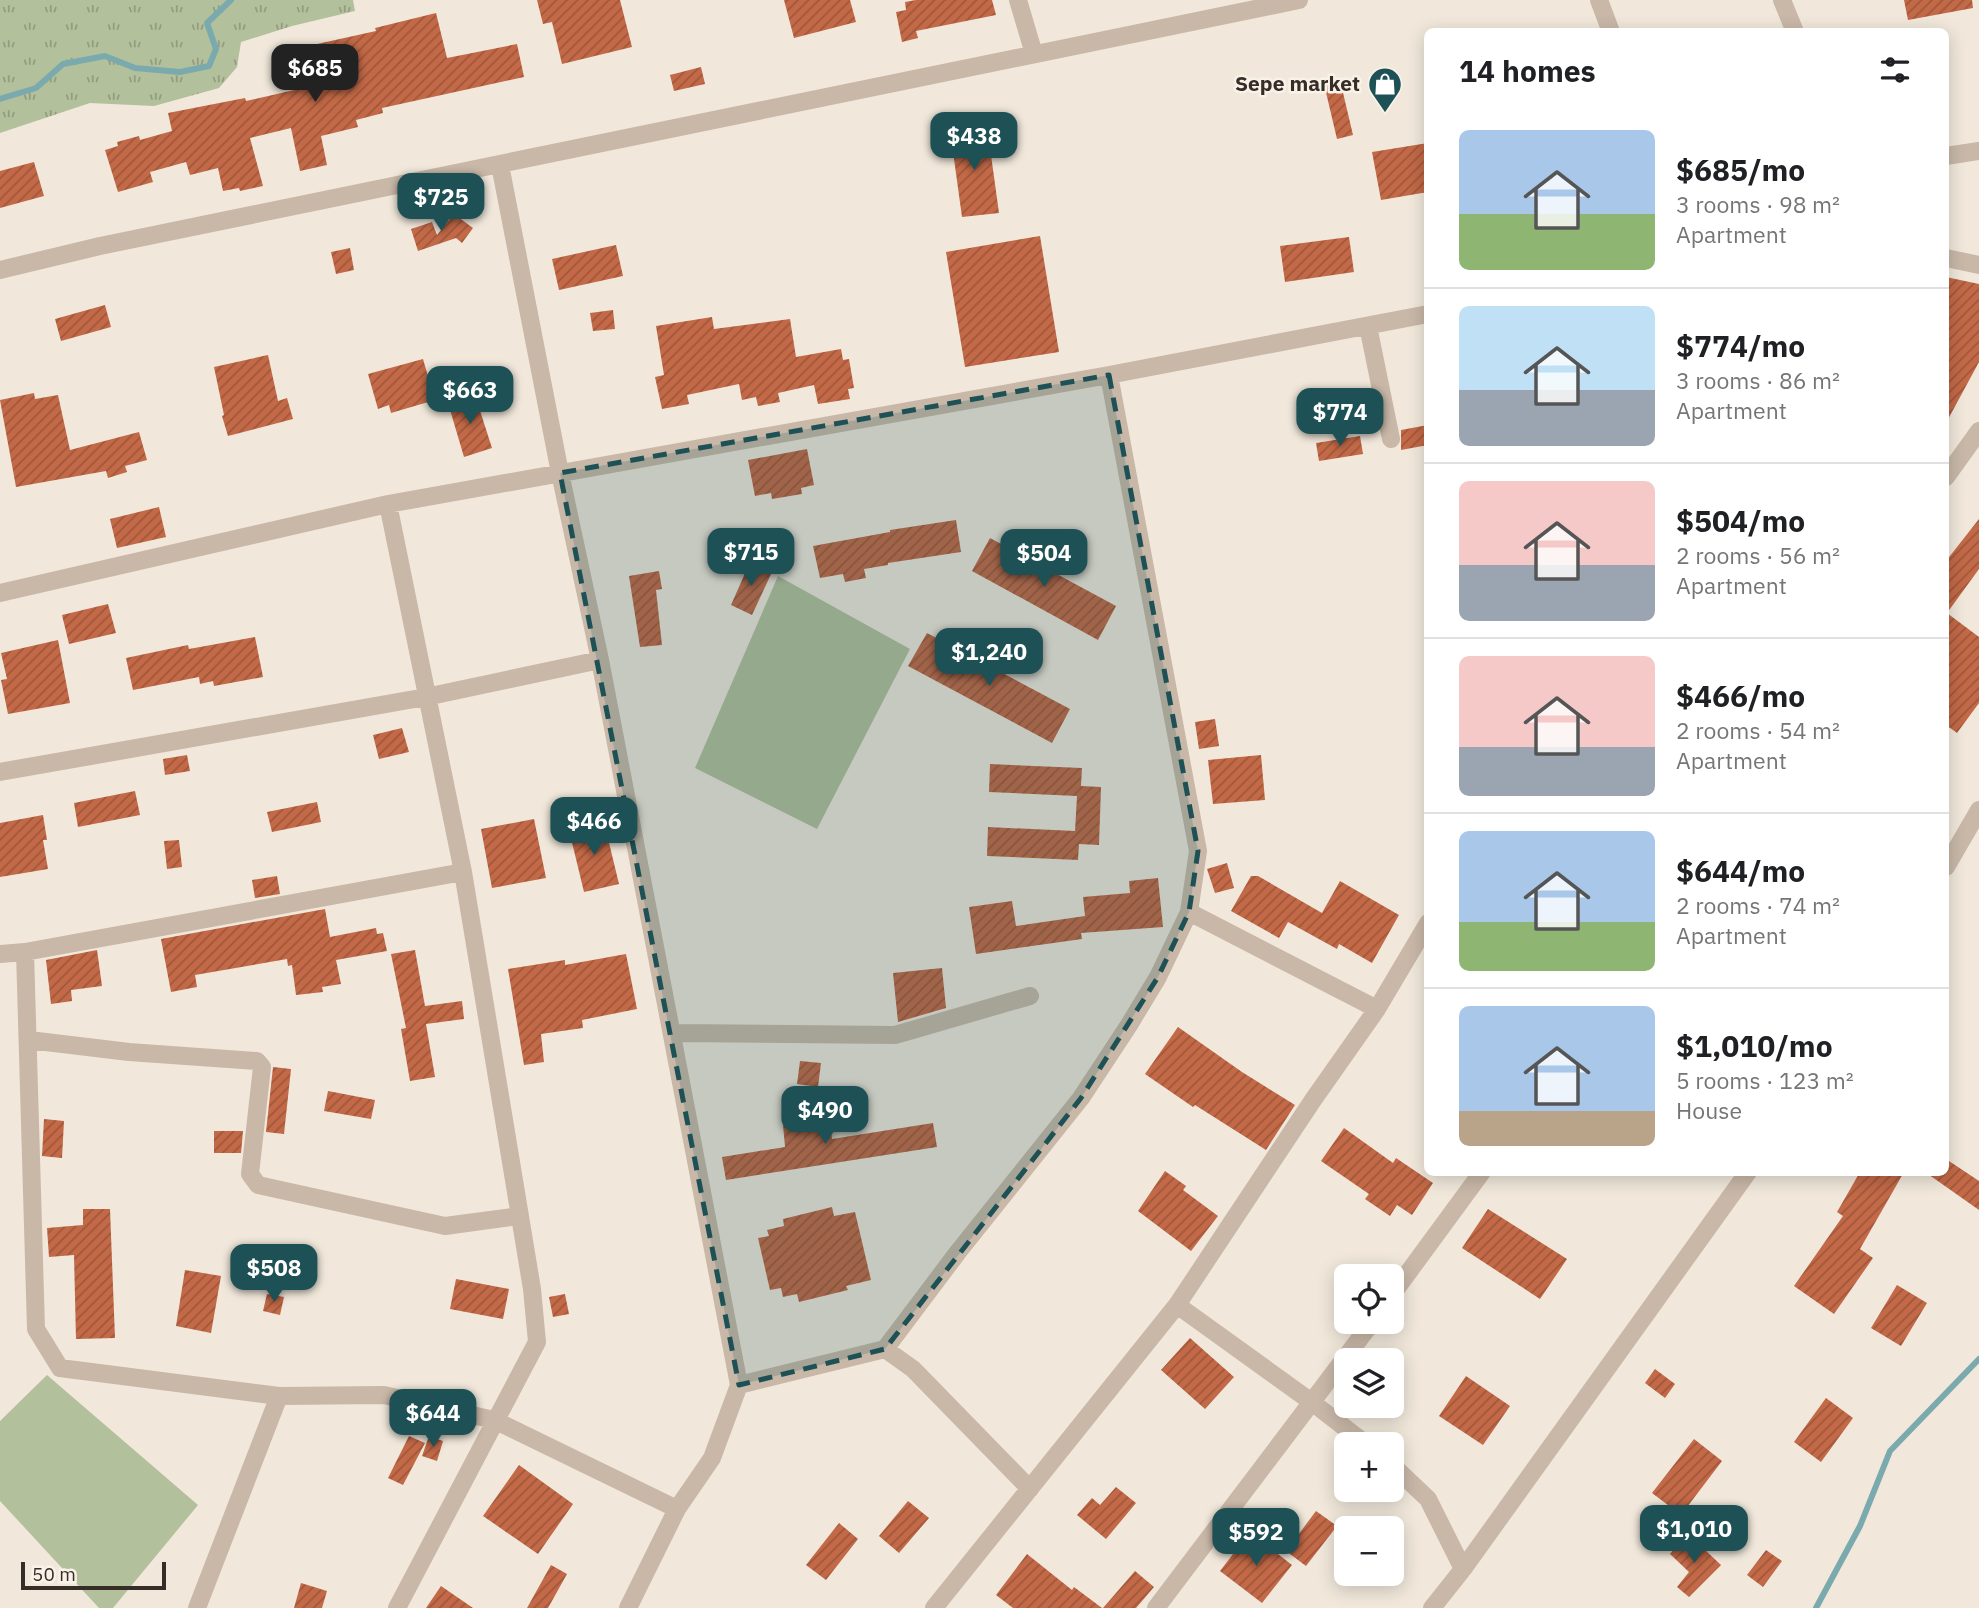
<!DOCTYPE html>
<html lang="en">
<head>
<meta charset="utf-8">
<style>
	body { margin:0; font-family:"IBM Plex Sans",sans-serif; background:#f2f2f2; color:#202124; height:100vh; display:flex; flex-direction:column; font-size:26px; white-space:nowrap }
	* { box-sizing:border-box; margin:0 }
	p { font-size:23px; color:#757577 }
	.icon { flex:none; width:38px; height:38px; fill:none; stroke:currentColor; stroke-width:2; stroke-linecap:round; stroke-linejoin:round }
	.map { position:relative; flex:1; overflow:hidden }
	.details { position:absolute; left:1424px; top:28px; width:525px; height:1148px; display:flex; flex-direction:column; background:#fff; border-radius:10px; box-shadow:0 4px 18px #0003 }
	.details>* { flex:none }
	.buttons { position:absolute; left:1334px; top:1264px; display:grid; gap:14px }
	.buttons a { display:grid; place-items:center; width:70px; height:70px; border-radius:10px; background:#fff; box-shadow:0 4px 18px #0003; font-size:35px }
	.scale { position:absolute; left:21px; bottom:18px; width:145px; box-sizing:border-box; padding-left:7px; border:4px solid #362d28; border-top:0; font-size:19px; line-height:24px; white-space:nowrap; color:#362d28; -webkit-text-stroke:5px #f9f2e8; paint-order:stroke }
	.price { position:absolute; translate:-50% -60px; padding:0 16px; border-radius:14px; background:#1e5156; color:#fff; font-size:23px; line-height:46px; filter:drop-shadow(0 2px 4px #0008) }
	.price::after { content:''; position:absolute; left:50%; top:42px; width:21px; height:16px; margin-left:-10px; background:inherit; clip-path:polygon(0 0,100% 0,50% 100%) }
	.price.current { background:#222; color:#fff }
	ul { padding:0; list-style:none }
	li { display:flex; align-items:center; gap:21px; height:175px; padding:0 35px }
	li+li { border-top:2px solid #e0e0e0 }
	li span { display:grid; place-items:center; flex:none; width:196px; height:140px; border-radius:10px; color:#555 }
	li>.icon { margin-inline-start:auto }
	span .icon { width:84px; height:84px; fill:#fffc; stroke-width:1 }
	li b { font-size:30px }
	h2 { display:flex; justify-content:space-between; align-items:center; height:84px; padding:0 35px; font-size:30px }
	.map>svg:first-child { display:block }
	.grass { fill:url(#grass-tufts) }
	.garden { fill:#b3c09c }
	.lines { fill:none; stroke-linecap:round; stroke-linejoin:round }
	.stream { stroke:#7baaae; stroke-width:6 }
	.building { fill:url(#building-hatch) }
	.minor { stroke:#c9b8a8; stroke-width:18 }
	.marked { fill:#1e5156; fill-opacity:0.2; stroke:#1e5156; stroke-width:5; stroke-dasharray:14 9; stroke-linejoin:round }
	.labels { text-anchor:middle; stroke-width:5; stroke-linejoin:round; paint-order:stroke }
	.poi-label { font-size:21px; font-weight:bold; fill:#362d28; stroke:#f9f2e8; text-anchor:end }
</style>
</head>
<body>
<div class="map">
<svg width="1979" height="1608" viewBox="0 0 1979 1608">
	<defs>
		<pattern id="grass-tufts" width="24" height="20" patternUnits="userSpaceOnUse" patternTransform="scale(1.75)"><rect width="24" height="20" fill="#b3c09c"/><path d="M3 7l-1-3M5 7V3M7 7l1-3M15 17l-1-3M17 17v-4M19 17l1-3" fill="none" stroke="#929c7f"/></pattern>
		<pattern id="building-hatch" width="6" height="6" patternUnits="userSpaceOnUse" patternTransform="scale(1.75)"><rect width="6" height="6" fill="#c36947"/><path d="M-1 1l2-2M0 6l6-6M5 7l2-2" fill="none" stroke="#9f573b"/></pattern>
	</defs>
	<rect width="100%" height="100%" fill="#f1e8db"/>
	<!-- grass -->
	<path class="grass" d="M0 0H353L355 11 292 26 241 42 237 67 219 88 154 106 90 103 0 133Z"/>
	<!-- garden -->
	<path class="garden" d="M778 576 910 649 817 829 695 768Z
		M47 1375 198 1505 113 1608H99L0 1501V1421Z"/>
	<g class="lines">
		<!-- stream -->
		<path class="stream" d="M0 99 36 88 63 64 105 56 135 68 180 72 209 66 216 49 207 23 231 0
			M1816 1608 1860 1526 1890 1451 1979 1359"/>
	</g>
	<!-- building -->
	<path class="building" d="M537 0H620L632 47 562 64 552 22 543 24Z
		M784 0H850L856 22 794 38Z
		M916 0H992L996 15 916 31 918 38 902 42 896 12 906 10 905 2Z
		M1904 0H1972L1973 8 1908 20Z
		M436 13 447 58 517 44 524 77 382 108 383 113 356 120 358 127 321 136 327 165 300 171 291 128 250 138 263 186 240 191 239 188 223 191 218 168 190 175 186 162 150 172 153 182 118 192 105 150 118 146 117 142 139 136 140 140 172 131 168 113 245 98 246 101 316 85 308 46 376 31 375 28Z
		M701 67 705 84 674 91 670 75Z
		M1340 80 1353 135 1337 139 1324 84Z
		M987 126 999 213 962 217 950 130Z
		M1428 143V192L1381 200 1372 152Z
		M34 162 44 196 0 208V171Z
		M454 214 473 228 462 243 456 238 418 251 411 229 432 222 437 235Z
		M1040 236 1059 352 965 367 946 252Z
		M1349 237 1354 272 1285 282 1280 246Z
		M616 245 623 276 559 290 552 259Z
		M350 248 354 270 336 274 331 252Z
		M1946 277 1979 284V362L1946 423Z
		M105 305 111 327 61 341 55 319Z
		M613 310 615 329 593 331 590 313Z
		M712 317 714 329 790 319 796 357 841 349 843 360 849 359 854 388 848 389 850 399 818 404 814 385 778 393 780 402 758 406 756 397 742 400 739 384 687 395 689 404 662 409 655 377 664 375 656 326Z
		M268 355 278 401 287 398 293 419 228 436 222 416 224 415 214 367Z
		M423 359 435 400 391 413 389 405 378 409 368 374Z
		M34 393 35 399 58 395 70 450 139 432 147 460 125 466 127 472 108 478 106 471 16 487 0 400Z
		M475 395 492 448 464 457 448 403Z
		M1428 425V445L1401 450V430Z
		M1360 436 1363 454 1319 461 1316 443Z
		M807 449 814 485 801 488 802 494 772 499 771 493 755 496 748 460Z
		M159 507 166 537 117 548 110 519Z
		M1979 519V569L1947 613 1979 637V703L1957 733 1946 725V561Z
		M956 520 961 552 888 563V565L864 569 866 578 845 582 843 574 820 578 813 546 890 532V530Z
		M990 538 1116 606 1098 640 972 571Z
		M750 562 772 572 752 615 731 605Z
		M659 571 662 589 656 590 662 645 640 647 629 576Z
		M108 604 116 633 69 644 62 615Z
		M927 633 1070 709 1052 743 908 666Z
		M255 637 263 677 214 686 213 681 200 684 199 677 133 690 126 658 188 645 189 649Z
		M58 640 70 703 8 714 1 680 7 679 1 653Z
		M1215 719 1219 746 1199 749 1195 722Z
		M402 728 409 752 379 759 373 735Z
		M187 755 190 771 165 775 163 759Z
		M1261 755 1265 800 1213 804 1208 760Z
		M990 764 1082 768 1081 786 1101 787 1099 845 1079 844 1078 860 987 856 988 827 1075 831 1077 796 989 792Z
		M135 791 140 815 78 827 74 803Z
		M317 802 321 822 272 832 267 812Z
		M43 815 47 840H43L48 869 0 877V823Z
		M534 819 546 878 492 888 481 829Z
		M604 822 619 884 584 892 569 830Z
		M179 840 182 867 167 869 164 841Z
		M1227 863 1234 888 1215 893 1207 869Z
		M277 876 280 894 255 898 252 880Z
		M1251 876H1258L1322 913 1340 881 1399 915 1372 963 1339 944 1337 949 1288 922 1279 938 1231 911Z
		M1158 878 1163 927 1081 933 1082 939 976 954 969 907 1012 901 1016 926 1085 916 1083 897 1130 893 1129 881Z
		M325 909 330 937 376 928 377 934 383 933 387 951 336 960 341 984 322 987 323 992 296 995 292 965 288 966 287 959 195 975 197 987 171 992 161 939Z
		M97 950 102 986 71 990 72 1001 51 1004 46 960Z
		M415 950 425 1006 462 1001 464 1019 426 1024 435 1077 410 1081 401 1029 406 1028 391 954Z
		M626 954 637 1009 582 1020 583 1028 541 1034 544 1062 524 1065 508 969 565 960V965Z
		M942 968 946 1008 898 1022 893 973Z
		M1178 1027 1242 1072 1295 1105 1266 1150 1195 1105 1193 1107 1145 1074Z
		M800 1061 821 1063 818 1087 797 1084Z
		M273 1067 291 1069 284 1134 266 1132Z
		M328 1091 375 1100 371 1119 324 1111Z
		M828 1108 832 1139 933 1123 937 1147 726 1180 722 1157 785 1147 782 1113Z
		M44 1119 64 1121 62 1158 42 1156Z
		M1344 1128 1393 1163 1396 1158 1433 1183 1412 1215 1397 1205 1390 1216 1365 1199 1369 1194 1321 1161Z
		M214 1131H243L241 1153H214Z
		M1946 1159 1979 1181V1210L1925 1172H1946Z
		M1165 1171 1186 1186 1183 1190 1218 1216 1191 1251 1138 1211Z
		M1860 1172H1904L1860 1249 1873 1258 1834 1314 1794 1286 1843 1216 1837 1212Z
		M832 1207 834 1216 855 1212 871 1280 846 1286 848 1290 799 1302 797 1294 783 1297 781 1288 770 1290 758 1238 769 1236 767 1230 784 1226 783 1219Z
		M83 1209H110L115 1338 76 1339 74 1255 49 1257 47 1228 83 1225Z
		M1488 1209 1567 1259 1540 1299 1462 1248Z
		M185 1270 221 1276 211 1333 176 1326Z
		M456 1279 509 1289 503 1319 450 1309Z
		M1897 1285 1927 1303 1901 1346 1871 1328Z
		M267 1294 284 1297 280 1315 263 1311Z
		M565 1294 569 1314 553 1317 549 1297Z
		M1190 1338 1234 1377 1205 1409 1161 1370Z
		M1655 1369 1675 1384 1665 1398 1645 1383Z
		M1466 1376 1510 1406 1483 1445 1439 1416Z
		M1826 1398 1853 1418 1821 1462 1794 1442Z
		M409 1436 425 1443 403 1485 388 1478Z
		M429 1436 443 1441 437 1461 422 1456Z
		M1694 1439 1722 1461 1681 1515 1652 1493Z
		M519 1465 573 1504 538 1554 483 1516Z
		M1116 1487 1136 1503 1106 1539 1077 1515 1092 1498 1100 1505Z
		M908 1501 929 1518 899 1553 879 1536Z
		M1316 1511 1337 1526 1306 1566 1286 1551Z
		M839 1523 858 1539 826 1580 806 1565Z
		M1250 1532 1292 1565 1262 1603 1220 1571Z
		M1688 1534 1721 1565 1689 1597 1677 1587 1689 1572 1670 1554Z
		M1766 1550 1782 1561 1763 1587 1747 1575Z
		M1027 1554 1072 1590 1074 1587 1102 1608H1013L996 1595Z
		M551 1565 567 1574 548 1608H527Z
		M1135 1571 1154 1587 1136 1608H1103Z
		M301 1583 327 1591 322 1608H294Z
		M441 1586 473 1608H426Z"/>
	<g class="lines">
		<!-- minor -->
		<path class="minor" d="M1018 0 1034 54
			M1599 0 1611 32
			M1782 0 1795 32
			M1946 156 1979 151
			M500 165 560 473 600 660 739 1385 712 1458 677 1509 628 1608
			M1946 258 1979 265
			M0 270 100 246 1299 0
			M1368 326 1391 439
			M1946 477 1979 431
			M388 504 463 872 532 1289 537 1342 397 1608
			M0 593 388 504 1109 375 1428 314
			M0 772 426 697 600 660
			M1946 867 1979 810
			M1189 912 1377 1009
			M25 952 36 1329 60 1368 279 1396 384 1395 494 1420 677 1509
			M0 954 25 952 463 872
			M672 1033 895 1035 1030 996
			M29 1040 129 1052 257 1061 262 1067 250 1174 258 1185 445 1226 519 1216
			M1391 1296 1482 1172
			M1177 1305 1313 1403 1366 1444
			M885 1349 958 1252 1081 1098 1129 1025 1158 977 1189 912 1198 851 1109 375
			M739 1385 885 1349 913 1369 1030 1489
			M1391 1464 1428 1499 1463 1569
			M197 1608 279 1396
			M934 1608 1177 1305 1313 1100 1377 1009 1428 923
			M1156 1608 1373 1321
			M1432 1608 1463 1569 1748 1172"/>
	</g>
	<!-- marked area -->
	<path class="marked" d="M1109 375 1198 851 1189 912 1158 977 1081 1098 885 1349 739 1385 560 473Z"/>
	<!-- icons -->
	<defs>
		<g id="shop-pin" transform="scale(1.75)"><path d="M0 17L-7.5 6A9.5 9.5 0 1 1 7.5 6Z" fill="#1e5156" stroke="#f9f2e8"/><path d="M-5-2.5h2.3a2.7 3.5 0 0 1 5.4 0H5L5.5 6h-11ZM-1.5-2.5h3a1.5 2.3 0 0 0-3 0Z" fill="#fff"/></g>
	</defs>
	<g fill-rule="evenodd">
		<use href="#shop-pin" x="1385" y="84"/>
	</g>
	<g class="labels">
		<!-- poi labels -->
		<g class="poi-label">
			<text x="1360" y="91">Sepe market</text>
		</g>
	</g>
</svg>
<div class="buttons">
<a><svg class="icon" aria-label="locate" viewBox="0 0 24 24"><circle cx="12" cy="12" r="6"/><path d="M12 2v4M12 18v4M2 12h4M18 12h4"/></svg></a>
<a><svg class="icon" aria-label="layers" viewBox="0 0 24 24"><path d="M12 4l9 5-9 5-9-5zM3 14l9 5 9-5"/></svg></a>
<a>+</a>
<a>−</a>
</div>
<div class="scale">50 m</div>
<b class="price current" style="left:315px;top:104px">$685</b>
<b class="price" style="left:974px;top:172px">$438</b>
<b class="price" style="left:441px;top:233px">$725</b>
<b class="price" style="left:470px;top:426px">$663</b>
<b class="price" style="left:1340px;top:448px">$774</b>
<b class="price" style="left:751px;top:588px">$715</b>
<b class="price" style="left:1044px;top:589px">$504</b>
<b class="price" style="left:989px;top:688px">$1,240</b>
<b class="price" style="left:594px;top:857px">$466</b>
<b class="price" style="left:825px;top:1146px">$490</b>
<b class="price" style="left:274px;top:1304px">$508</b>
<b class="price" style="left:433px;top:1449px">$644</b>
<b class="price" style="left:1694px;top:1565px">$1,010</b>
<b class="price" style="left:1256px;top:1568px">$592</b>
<section class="details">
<h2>14 homes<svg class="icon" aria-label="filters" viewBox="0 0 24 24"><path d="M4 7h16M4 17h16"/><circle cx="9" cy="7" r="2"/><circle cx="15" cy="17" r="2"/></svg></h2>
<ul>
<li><span style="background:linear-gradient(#a9c7e8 60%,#8fb573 0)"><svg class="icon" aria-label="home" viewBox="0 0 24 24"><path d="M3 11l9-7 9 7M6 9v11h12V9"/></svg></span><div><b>$685/mo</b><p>3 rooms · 98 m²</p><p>Apartment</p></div></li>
<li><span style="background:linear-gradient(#bfe0f5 60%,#9aa5b1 0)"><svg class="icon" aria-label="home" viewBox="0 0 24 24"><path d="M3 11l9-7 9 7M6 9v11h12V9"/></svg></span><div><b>$774/mo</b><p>3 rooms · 86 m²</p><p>Apartment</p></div></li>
<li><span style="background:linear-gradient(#f6c9c9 60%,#9aa5b1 0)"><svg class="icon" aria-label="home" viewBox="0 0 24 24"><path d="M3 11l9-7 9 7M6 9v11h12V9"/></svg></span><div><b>$504/mo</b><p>2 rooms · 56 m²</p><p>Apartment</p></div></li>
<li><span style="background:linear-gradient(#f6c9c9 65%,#9aa5b1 0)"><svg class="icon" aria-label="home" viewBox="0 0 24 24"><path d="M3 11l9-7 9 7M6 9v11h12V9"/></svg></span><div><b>$466/mo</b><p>2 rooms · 54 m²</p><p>Apartment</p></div></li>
<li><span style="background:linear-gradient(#a9c7e8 65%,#8fb573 0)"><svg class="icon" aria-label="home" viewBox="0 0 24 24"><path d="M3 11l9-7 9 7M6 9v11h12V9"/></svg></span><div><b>$644/mo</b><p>2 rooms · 74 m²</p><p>Apartment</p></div></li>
<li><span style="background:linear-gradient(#a9c7e8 75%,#b9a48a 0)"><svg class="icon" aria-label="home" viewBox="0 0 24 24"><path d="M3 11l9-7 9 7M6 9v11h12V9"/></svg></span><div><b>$1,010/mo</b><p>5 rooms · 123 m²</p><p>House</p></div></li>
</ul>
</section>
</div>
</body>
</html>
